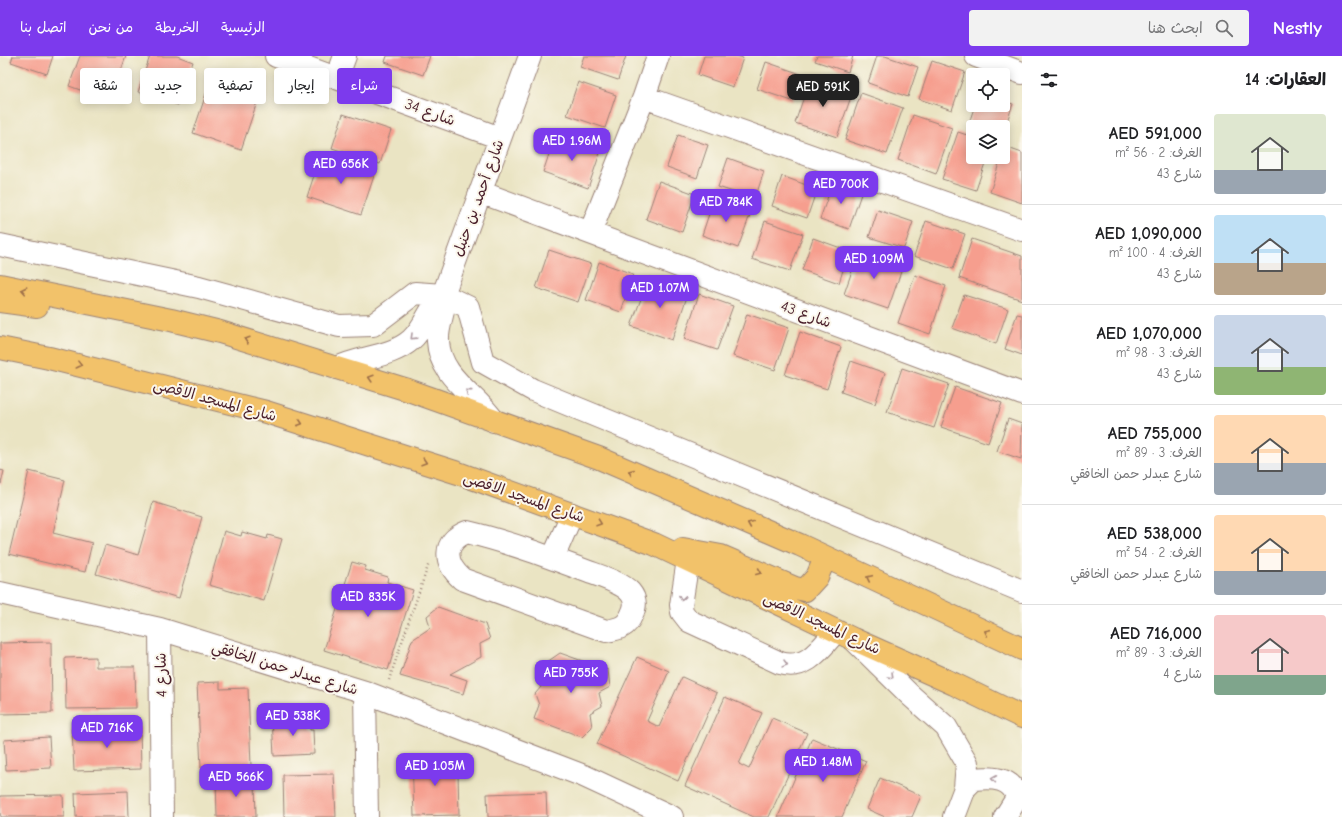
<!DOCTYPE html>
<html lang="ar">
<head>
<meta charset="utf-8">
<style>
	body { margin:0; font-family:"Comic Neue","Playpen Sans Arabic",sans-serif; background:#f2f2f2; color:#202124; direction:rtl; height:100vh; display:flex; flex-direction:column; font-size:15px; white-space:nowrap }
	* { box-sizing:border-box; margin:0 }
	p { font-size:13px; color:#757577 }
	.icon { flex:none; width:22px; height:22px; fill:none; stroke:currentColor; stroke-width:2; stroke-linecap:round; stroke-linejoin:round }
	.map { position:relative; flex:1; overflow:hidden; direction:ltr }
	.side { display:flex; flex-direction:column; background:#fff; width:320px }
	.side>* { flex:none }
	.guide { position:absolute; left:12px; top:12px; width:380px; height:36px; direction:rtl; display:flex; gap:8px }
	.controls { position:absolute; left:966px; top:12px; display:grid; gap:8px }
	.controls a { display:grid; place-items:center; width:44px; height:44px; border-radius:4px; background:#fff; box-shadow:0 2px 10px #0003; font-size:20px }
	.price { position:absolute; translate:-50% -34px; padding:0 9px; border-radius:8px; background:#7c3aed; color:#fff; font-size:13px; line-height:26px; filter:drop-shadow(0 1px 2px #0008) }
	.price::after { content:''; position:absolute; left:50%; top:24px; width:12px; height:9px; margin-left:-6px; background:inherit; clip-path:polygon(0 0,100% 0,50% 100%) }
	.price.on { background:#222; color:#fff }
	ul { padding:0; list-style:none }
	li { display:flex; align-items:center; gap:12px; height:100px; padding:0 16px }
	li+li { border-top:1px solid #e0e0e0 }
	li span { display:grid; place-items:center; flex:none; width:112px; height:80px; border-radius:4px; color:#555 }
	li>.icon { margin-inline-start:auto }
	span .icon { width:48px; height:48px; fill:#fffc; stroke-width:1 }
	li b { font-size:17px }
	h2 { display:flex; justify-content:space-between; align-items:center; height:48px; padding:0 16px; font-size:17px }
	.pill { padding:0 14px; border-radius:4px; background:#fff; box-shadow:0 2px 10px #0003; font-size:14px; line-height:36px }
	.pill.on { background:#7c3aed; color:#fff }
	header { display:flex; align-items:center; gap:24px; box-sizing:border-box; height:56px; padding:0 20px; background:#7c3aed; color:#fff }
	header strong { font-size:19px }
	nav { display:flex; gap:22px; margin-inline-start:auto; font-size:14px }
	.search { width:280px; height:36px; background:#f2f2f2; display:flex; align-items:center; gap:10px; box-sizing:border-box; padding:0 14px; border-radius:4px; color:#757577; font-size:15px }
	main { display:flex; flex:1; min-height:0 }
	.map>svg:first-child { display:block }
	.building { fill:#f69e8e }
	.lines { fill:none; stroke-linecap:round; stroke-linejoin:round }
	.minor-casing { stroke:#9a8277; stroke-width:24 }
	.major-casing { stroke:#9a8277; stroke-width:24 }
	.path { stroke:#9a8277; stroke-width:2.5; stroke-dasharray:1 3; stroke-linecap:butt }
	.minor { stroke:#fff; stroke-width:22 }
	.major { stroke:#f2c26a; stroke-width:22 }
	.oneway { stroke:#9e704a }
	.oneway2 { stroke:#ae9aa0 }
	.labels { text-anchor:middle; stroke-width:4; stroke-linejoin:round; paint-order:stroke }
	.street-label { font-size:15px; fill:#4a1f2b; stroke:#fbf7ec }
</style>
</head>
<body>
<header>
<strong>Nestly</strong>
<div class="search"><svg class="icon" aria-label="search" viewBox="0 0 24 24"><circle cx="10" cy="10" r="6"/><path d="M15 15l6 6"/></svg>ابحث هنا</div>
<nav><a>الرئيسية</a><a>الخريطة</a><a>من نحن</a><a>اتصل بنا</a></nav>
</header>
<main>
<section class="side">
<h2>العقارات: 14<svg class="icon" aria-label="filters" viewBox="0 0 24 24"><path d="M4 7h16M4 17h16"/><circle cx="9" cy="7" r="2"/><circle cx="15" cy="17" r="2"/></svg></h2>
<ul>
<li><span style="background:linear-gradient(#dfe7d0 70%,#9aa5b1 0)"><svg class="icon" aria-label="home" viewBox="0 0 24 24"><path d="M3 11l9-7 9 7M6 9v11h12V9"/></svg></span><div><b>AED 591,000</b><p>الغرف: 2 · 56 m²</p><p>شارع 43</p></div></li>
<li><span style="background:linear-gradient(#bfe0f5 60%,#b9a48a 0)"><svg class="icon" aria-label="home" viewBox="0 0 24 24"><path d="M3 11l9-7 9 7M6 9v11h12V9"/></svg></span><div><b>AED 1,090,000</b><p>الغرف: 4 · 100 m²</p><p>شارع 43</p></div></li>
<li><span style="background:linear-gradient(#c9d6e8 65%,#8fb573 0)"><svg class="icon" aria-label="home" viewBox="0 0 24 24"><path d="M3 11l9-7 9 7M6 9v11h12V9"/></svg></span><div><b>AED 1,070,000</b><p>الغرف: 3 · 98 m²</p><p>شارع 43</p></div></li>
<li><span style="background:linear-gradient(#ffd9b3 60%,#9aa5b1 0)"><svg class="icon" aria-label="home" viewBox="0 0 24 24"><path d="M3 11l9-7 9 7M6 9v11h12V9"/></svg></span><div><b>AED 755,000</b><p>الغرف: 3 · 89 m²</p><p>شارع عبدلر حمن الخافقي</p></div></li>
<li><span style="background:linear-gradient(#ffd9b3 70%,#9aa5b1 0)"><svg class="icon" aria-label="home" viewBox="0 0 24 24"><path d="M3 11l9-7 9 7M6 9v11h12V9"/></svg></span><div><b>AED 538,000</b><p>الغرف: 2 · 54 m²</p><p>شارع عبدلر حمن الخافقي</p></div></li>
<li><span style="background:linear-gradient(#f6c9c9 75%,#7fa58c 0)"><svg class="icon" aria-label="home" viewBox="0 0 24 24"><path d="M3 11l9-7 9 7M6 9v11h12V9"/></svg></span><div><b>AED 716,000</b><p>الغرف: 3 · 89 m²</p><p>شارع 4</p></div></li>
</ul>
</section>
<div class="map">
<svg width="1022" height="761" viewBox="0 0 1022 761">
	<rect width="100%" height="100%" fill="#fbf7ec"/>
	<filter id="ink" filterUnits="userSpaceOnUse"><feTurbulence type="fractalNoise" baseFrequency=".025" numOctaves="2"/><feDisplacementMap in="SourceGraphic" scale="8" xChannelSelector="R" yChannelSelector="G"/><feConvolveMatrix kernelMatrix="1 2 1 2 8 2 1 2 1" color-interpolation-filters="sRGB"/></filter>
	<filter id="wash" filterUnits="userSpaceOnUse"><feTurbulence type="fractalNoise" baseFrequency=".012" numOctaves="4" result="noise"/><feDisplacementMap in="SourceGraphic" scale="16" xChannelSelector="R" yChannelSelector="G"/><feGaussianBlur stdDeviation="0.9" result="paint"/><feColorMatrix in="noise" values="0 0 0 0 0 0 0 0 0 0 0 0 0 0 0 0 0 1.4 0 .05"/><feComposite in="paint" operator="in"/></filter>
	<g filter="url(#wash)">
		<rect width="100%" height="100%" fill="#eae4c3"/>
		<g id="blocks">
			<!-- building -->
			<path class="building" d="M13 0H53L47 18 11 6Z
				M80 0H126L111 45 69 30Z
				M150 0H177L193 6 178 49 138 36Z
				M387 0H430L423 19 385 6Z
				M584 0H626L618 24 580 11Z
				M704 0H736L743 2 733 31 698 19Z
				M817 0H853L848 16 815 5Z
				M877 0H885L918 11 908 41 868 27Z
				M932 5 965 16 952 54 919 43Z
				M766 6 801 18 792 45 757 33Z
				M810 23 852 38 837 81 795 67Z
				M210 26 258 43 241 94 193 77Z
				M578 26 616 39 605 72 567 59Z
				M861 37 903 52 887 98 845 84Z
				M1003 45 1013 48 1003 77V71H981L969 67 975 49H1003Z
				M343 58 391 74 380 108 332 92Z
				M913 59 952 72 936 118 898 104Z
				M958 76 973 81V101H987L976 134 942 123Z
				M678 79 708 89 697 122 667 111Z
				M555 81 600 97 588 132 543 116Z
				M1005 91 1022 97V147L990 136 1001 101H1003Z
				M321 98 375 117 361 159 307 141Z
				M728 102 764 115 755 143 718 131Z
				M782 120 817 133 807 162 772 150Z
				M659 125 695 138 682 176 646 163Z
				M833 126 862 135 849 173 820 163Z
				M714 143 751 156 738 192 702 179Z
				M878 154 913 166 904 192 869 181Z
				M765 165 803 178 790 215 752 203Z
				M926 165 965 178 953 213 914 200Z
				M813 182 849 195 839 227 802 214Z
				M972 183 1022 200V244L959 222Z
				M549 194 591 208 578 246 536 232Z
				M859 195 903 210 888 253 844 238Z
				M599 206 633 218 621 256 586 244Z
				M915 219 946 230 930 278 898 267Z
				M649 221 689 235 672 284 631 270Z
				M699 238 733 250 717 294 684 283Z
				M964 239 1008 253 996 288 952 272Z
				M747 258 789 272 775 314 733 300Z
				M1017 258 1022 259V299L1005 293Z
				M800 276 841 291 827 333 785 319Z
				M851 305 885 317 875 348 841 336Z
				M902 312 949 328 934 372 887 356Z
				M955 331 1002 347 988 387 941 371Z
				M1008 363 1022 368 1021 403 997 395Z
				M0 414 4 415 1 428H0Z
				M29 415 65 424 53 477 92 487 85 516 9 498Z
				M153 446 202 461 179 542 96 518 105 489 138 499Z
				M224 475 241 480 242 476 267 483 268 479 282 483 264 545 209 529Z
				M352 506 366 510 365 514 388 521 387 526 413 534 388 614 324 594Z
				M438 551 485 568 490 583 480 588 481 601 450 618 467 624 463 638 400 620 412 584 430 572 427 560Z
				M51 586 52 657 0 658V587Z
				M560 597 608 614 610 631 599 637 602 650 590 657 592 671 582 681 534 663 539 649 535 638 541 631 539 624 551 617 547 606Z
				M96 601V611H135L136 652 66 653 65 602Z
				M637 601 669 615 647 665 659 671 682 621 717 637 678 725 597 688Z
				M220 626V633L248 632 251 710 201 712 197 627Z
				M725 641 762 657 739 708 749 713 772 662 807 677 769 761H754L685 730Z
				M309 661 310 674H313L314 698 274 700 272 662Z
				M140 671 141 713 74 715 72 673Z
				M49 681 51 712 6 714 4 684Z
				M812 682 866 705 842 761H778Z
				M451 700 452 716H458L459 759 414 760 412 702Z
				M334 718 336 761H284L283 719Z
				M216 722H240V726H255L256 761H217Z
				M880 722 921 740 912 761H885L867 753Z
				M128 735 129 761H76L75 737Z
				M546 736 547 761H488L487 738Z
				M63 739 64 761H1L0 757V740Z"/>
		</g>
	</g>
	<g filter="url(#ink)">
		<use href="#blocks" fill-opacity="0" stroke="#9a8277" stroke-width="1"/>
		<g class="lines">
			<!-- minor casing -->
			<g class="minor-casing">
				<path id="minor" d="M276 0 500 82
					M976 0 1022 17
					M337 22 345 0
					M644 41 1022 174
					M480 136 1022 338
					M590 177 644 41 658 0
					M0 189 199 231 339 270 373 269 415 237 443 239 468 251 483 306 533 334 1022 535
					M444 246C444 259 437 271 438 285 440 322 475 337 494 365
					M337 312C361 300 390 302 411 284 426 271 429 251 443 239L530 0
					M467 476C509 486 549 501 589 516 600 520 622 527 630 536 636 543 636 550 632 558 627 571 619 573 606 575L462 523C444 507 442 486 467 476Z
					M553 502 572 458
					M688 504 681 549 682 556 689 565 780 607C807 615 821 592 836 575
					M0 537 160 573 365 636 584 720 672 761
					M160 573 162 761
					M854 584 910 639 946 671 967 707 965 732 954 761
					M365 636 367 761
					M965 732 974 723C991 721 1013 721 1017 742
					M1005 761 1017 742 1022 740"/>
			</g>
			<!-- major casing -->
			<g class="major-casing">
				<path id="major" d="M0 229 171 264 220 276 408 334 599 402 800 489 1022 593
					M0 245 37 250
					M0 292 49 302 266 356 458 417 654 488 853 583 954 628 1022 661
					M683 493 721 500 795 532 805 534 817 521 825 502"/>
			</g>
			<!-- path -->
			<path class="path" d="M389 624 429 507"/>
			<!-- minor -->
			<use href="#minor" class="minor"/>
			<!-- major -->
			<use href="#major" class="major"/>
		</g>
		<!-- one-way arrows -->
		<defs><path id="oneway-chevron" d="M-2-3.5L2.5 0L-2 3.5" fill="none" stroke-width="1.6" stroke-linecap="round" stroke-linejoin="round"/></defs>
		<g class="oneway">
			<use href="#oneway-chevron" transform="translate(24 234) rotate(-168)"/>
			<use href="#oneway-chevron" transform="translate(247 284) rotate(-163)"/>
			<use href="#oneway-chevron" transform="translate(79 309) rotate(14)"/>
			<use href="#oneway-chevron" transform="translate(371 322) rotate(-163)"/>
			<use href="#oneway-chevron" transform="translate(300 367) rotate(18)"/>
			<use href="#oneway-chevron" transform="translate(424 406) rotate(18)"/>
			<use href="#oneway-chevron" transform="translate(631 416) rotate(-157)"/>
			<use href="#oneway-chevron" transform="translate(599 467) rotate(19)"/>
			<use href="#oneway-chevron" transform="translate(750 468) rotate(-157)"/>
			<use href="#oneway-chevron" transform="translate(759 516) rotate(23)"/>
			<use href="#oneway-chevron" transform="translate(869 522) rotate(-155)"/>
			<use href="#oneway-chevron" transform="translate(987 576) rotate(-155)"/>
		</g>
		<g class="oneway2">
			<use href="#oneway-chevron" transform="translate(413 281) rotate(136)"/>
			<use href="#oneway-chevron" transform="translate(468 336) rotate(-140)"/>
			<use href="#oneway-chevron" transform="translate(682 542) rotate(99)"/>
			<use href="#oneway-chevron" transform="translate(785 608) rotate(15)"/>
			<use href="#oneway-chevron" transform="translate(891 620) rotate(45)"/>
			<use href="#oneway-chevron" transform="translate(994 723) rotate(-171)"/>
		</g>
	</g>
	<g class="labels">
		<!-- street labels -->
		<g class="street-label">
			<text transform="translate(430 56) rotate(20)" y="5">شارع 34</text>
			<text transform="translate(478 142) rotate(-70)" y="5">شارع أحمد بن حنبل</text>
			<text transform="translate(806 258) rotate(20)" y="5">شارع 43</text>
			<text transform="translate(215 344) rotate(15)" y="5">شارع المسجد الاقصى</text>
			<text transform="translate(524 441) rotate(19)" y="5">شارع المسجد الاقصى</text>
			<text transform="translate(822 567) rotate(25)" y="5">شارع المسجد الاقصى</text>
			<text transform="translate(285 612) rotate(17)" y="5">شارع عبدلر حمن الخافقي</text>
			<text transform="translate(161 619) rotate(-91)" y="5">شارع 4</text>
		</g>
	</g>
</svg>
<div class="controls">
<a><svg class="icon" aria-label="locate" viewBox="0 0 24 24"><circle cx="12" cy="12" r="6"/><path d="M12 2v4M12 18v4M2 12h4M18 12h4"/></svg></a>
<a><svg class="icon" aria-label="layers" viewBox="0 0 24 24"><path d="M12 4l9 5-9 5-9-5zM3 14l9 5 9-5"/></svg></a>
</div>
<b class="price on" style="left:823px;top:52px">AED 591K</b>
<b class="price" style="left:572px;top:106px">AED 1.96M</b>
<b class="price" style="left:341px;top:129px">AED 656K</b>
<b class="price" style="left:841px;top:149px">AED 700K</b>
<b class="price" style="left:726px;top:167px">AED 784K</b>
<b class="price" style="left:874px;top:224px">AED 1.09M</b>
<b class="price" style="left:660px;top:253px">AED 1.07M</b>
<b class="price" style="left:368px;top:562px">AED 835K</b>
<b class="price" style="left:571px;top:638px">AED 755K</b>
<b class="price" style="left:293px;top:681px">AED 538K</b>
<b class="price" style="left:107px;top:693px">AED 716K</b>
<b class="price" style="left:823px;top:727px">AED 1.48M</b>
<b class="price" style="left:435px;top:731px">AED 1.05M</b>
<b class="price" style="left:236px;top:742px">AED 566K</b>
<div class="guide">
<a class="pill on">شراء</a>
<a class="pill">إيجار</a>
<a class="pill">تصفية</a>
<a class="pill">جديد</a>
<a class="pill">شقة</a>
</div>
</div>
</main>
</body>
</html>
